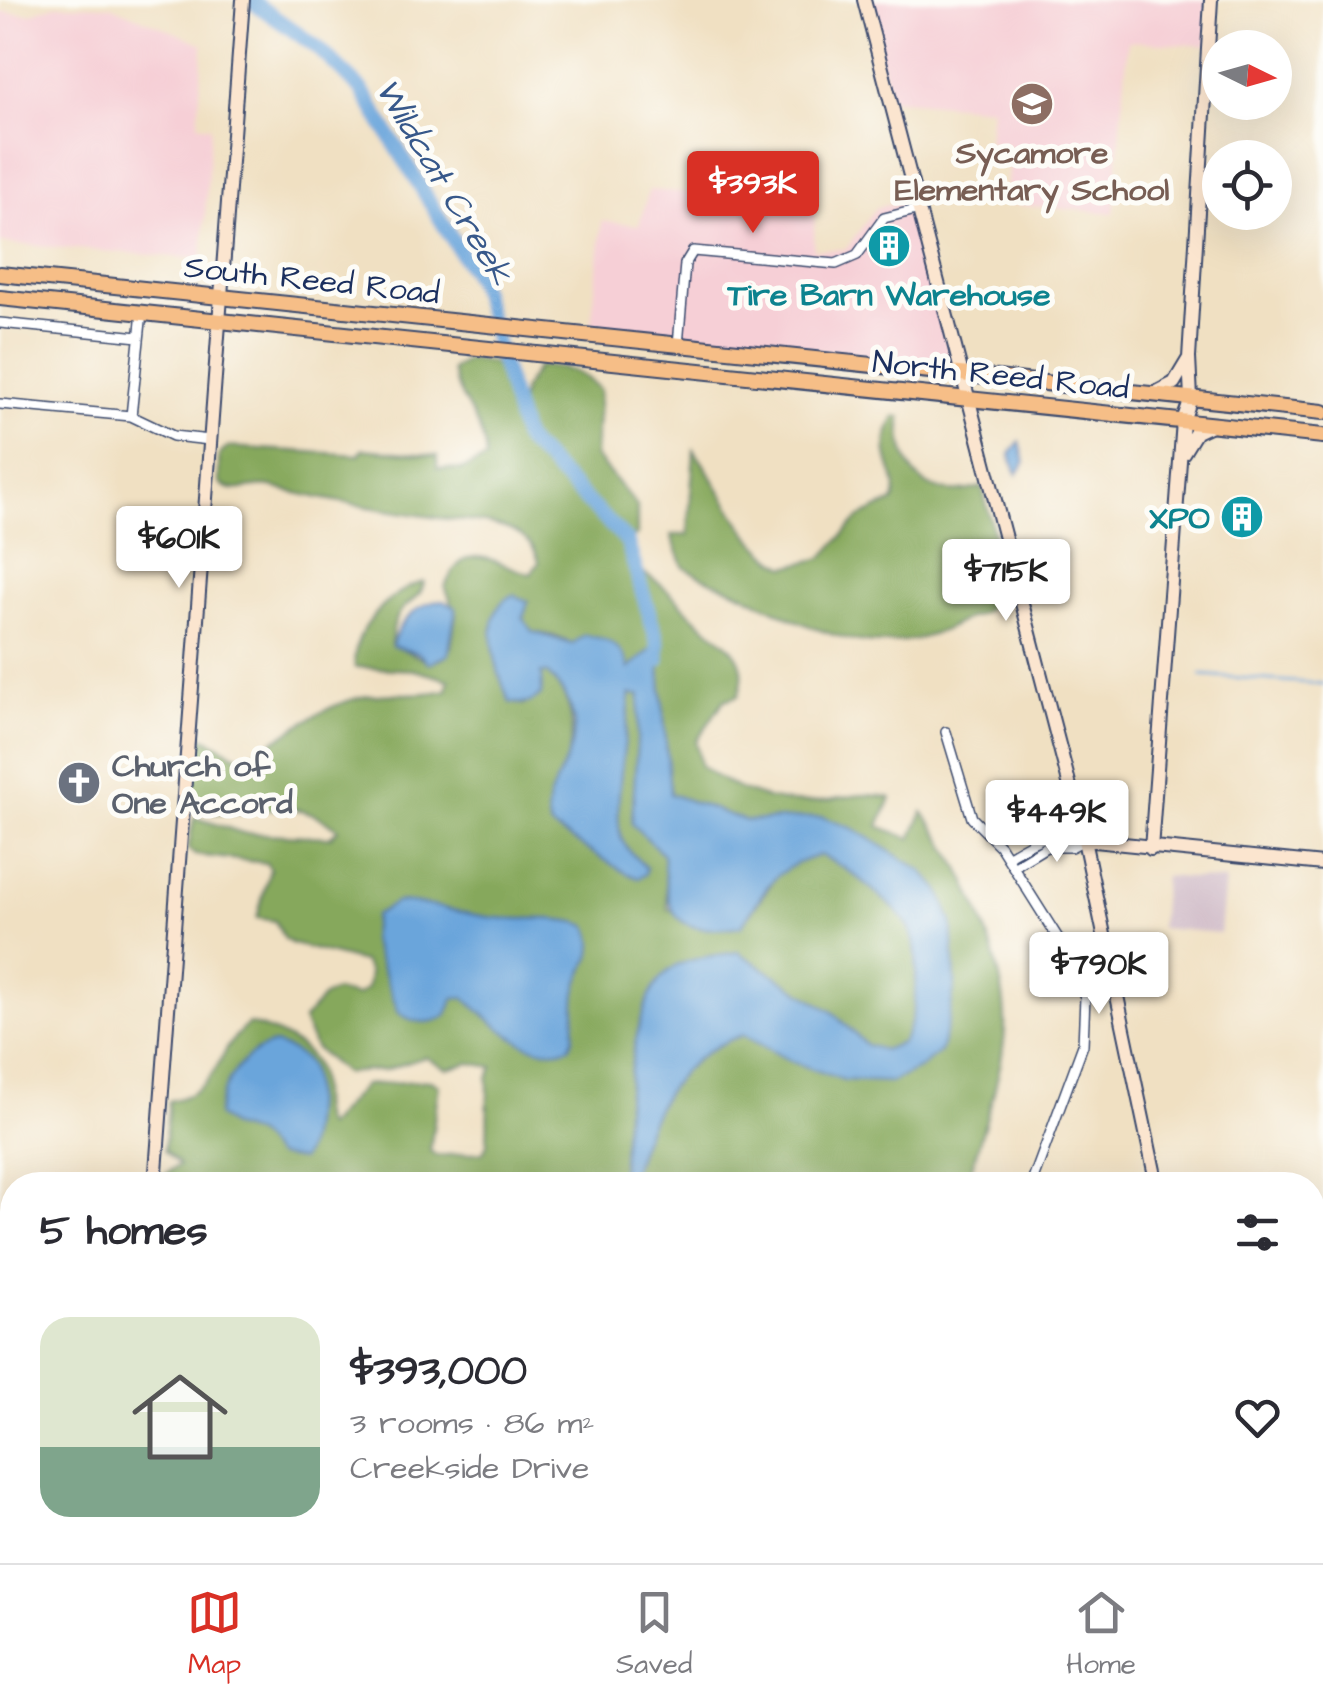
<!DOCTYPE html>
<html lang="en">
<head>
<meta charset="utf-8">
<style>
	body { margin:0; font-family:"Architects Daughter",sans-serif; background:#f2f2f3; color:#2b2b33; height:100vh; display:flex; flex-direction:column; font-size:38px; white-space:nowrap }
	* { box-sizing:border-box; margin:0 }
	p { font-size:32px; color:#7c7c81 }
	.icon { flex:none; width:55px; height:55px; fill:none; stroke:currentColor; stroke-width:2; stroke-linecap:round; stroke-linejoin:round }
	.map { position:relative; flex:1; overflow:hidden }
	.panel { position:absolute; left:0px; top:1172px; width:1325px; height:392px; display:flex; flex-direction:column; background:#fff; border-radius:40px 40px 0 0; box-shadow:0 10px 40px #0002 }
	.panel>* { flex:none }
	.needle { width:65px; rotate:95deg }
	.buttons { position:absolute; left:1202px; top:30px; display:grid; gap:20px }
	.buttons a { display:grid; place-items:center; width:90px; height:90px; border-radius:50%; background:#fff; box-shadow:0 10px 40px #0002; font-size:50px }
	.price { position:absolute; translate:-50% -85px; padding:0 22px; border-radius:10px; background:#fff; color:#222; font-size:32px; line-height:65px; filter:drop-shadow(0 2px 5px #0008) }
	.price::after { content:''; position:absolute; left:50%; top:60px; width:30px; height:22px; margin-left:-15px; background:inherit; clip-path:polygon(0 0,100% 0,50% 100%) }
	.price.on { background:#d93025; color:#fff }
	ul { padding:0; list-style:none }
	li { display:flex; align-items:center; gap:30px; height:250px; padding:0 40px }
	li+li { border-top:2px solid #e1e1e2 }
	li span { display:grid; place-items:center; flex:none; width:280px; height:200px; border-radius:30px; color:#555 }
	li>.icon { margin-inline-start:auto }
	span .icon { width:120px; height:120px; fill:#fffc; stroke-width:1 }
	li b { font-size:42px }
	h2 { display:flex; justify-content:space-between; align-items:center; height:120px; padding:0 40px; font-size:42px }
	.tabs { display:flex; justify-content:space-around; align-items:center; height:140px; border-top:2px solid #e1e1e2; background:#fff; font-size:28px; color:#7c7c81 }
	.tabs a { display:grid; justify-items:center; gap:5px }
	.tabs .on { color:#d93025 }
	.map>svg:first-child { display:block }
	.built { fill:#f6cfd6 }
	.industrial { fill:#d1bdc9 }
	.forest { fill:#86a85c; stroke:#506c5d; stroke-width:2.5 }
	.water { fill:#6ba5db; stroke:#436a9c; stroke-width:2.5 }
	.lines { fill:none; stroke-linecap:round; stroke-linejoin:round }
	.stream { stroke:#6ba5db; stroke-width:2.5 }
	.river { stroke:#6ba5db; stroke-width:15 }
	.street-casing { stroke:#3b4a6d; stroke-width:12 }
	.secondary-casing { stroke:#3b4a6d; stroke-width:16 }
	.primary-casing { stroke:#3b4a6d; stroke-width:18 }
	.street { stroke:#fff; stroke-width:9 }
	.secondary { stroke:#fbe5cf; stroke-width:12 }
	.primary { stroke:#f6be87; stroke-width:14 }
	.labels { text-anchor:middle; stroke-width:10; stroke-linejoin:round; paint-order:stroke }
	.education-label { font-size:32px; font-weight:bold; fill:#785e54; stroke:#fdfcf7 }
	.street-label { font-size:32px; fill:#1b2f5e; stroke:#fdfcf7 }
	.culture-label { font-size:32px; font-weight:bold; fill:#0d838f; stroke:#fdfcf7 }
	.worship-label { font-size:32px; font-weight:bold; fill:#5b616d; stroke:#fdfcf7; text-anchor:start }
	.water-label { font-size:35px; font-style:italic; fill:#37588a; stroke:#fdfcf7 }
</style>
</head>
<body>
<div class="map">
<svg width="1323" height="1563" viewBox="0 0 1323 1563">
	<rect width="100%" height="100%" fill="#fdfcf7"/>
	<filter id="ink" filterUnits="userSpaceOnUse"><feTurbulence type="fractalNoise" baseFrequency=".01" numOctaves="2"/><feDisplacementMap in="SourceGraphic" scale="20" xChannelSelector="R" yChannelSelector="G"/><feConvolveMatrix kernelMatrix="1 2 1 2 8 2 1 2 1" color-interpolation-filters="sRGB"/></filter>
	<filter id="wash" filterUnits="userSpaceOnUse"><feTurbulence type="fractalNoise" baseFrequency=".0048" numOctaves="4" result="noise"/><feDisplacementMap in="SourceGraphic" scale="40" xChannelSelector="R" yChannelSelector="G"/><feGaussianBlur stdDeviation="2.25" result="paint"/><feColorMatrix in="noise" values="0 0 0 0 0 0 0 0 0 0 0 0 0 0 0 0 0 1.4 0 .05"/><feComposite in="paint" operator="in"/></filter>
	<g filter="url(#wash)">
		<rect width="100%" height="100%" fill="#f0e0c2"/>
		<!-- built -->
		<path class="built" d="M865 0H1211L1207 46 1128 41 1114 213 1005 204 1010 146 988 143 991 108 891 99Z
			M55 5 112 6 203 44 198 124 211 127 202 259 0 243V12L29 14Z
			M649 190 815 200 814 250 846 249 877 207 913 201 950 357 945 364 591 326 602 221 639 225Z"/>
		<!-- industrial -->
		<path class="industrial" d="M1164 876 1225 881 1220 933 1160 928Z"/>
		<!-- forest -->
		<path class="forest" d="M467 359 490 362 505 371 517 413 524 388 538 366C566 367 581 370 600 390L595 456 637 506V535L627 541 635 569C661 581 672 594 691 614 716 639 756 651 738 696L724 700 696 742 701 766C733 791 779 807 821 801 846 798 865 791 891 798L879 826 911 839 923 812C965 867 1013 971 1004 1042 998 1090 979 1138 967 1185H628C648 1117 670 1059 743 1035L793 1062 940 1051 955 984 952 922 790 822 746 821 670 794 658 645 629 669 555 636 533 632 523 619 528 601 495 616 494 652 510 702 524 705 541 673H547C595 719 559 771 551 826L626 873 646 868C637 859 625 849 621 837 611 802 629 733 630 694L641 695 632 823 663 854 668 909 741 926 783 867 820 855C842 865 854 874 872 889 910 921 919 930 916 983 915 1007 914 1022 902 1043L883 1050 866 1045 832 1012 738 952C716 956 690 957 670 970 627 999 625 1135 620 1185H160L163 1175 179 1165 164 1150 169 1101C224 1090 214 1048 249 1024 273 1030 311 1045 318 1072 323 1091 316 1108 326 1127L364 1085 431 1080 439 1085 430 1151 437 1156 483 1152 487 1144 488 1078 493 1067 470 1063 447 1069 425 1057 385 1070 344 1073 315 1048 303 1020 323 997 335 991 357 996 367 988 369 973 363 962 293 944 284 939 275 921 257 918 270 869 266 863 195 855 188 849 194 817 243 833 330 837 338 829C282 784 244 829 190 807L195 737C212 736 226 754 245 757 285 738 316 707 362 697 390 691 419 697 447 690L449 680 414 670 355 667C349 632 393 588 424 582 419 609 394 596 391 644L429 662 442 659 451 647 456 613 445 587C466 535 493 564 531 574L539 562C535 548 529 540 516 533 493 521 464 521 439 518 383 510 326 501 271 487 253 483 235 497 219 483V455L228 447 359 455 363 449 438 456 437 468 461 470 486 459C484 420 460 406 452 370Z
			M895 417H901C899 472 925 503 982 487 991 519 1005 569 992 601 986 616 974 614 962 621 882 667 819 633 745 595 724 585 702 579 683 566L671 535H688L694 450C724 490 741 542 786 567L822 558 860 517 894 501C903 471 872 459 895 417Z
			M12 1422V1552L51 1553 43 1563H0V1495L6 1473 0 1472V1441L9 1435Z
			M131 1552H963L982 1563H130Z
			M1040 1553H1148L1150 1563H1040Z"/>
		<!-- water -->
		<path class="water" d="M1020 442 1025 463 1017 474 1010 454Z
			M513 595 528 601 523 619 533 632 572 644 584 635C607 638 624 646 629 669L658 643 670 794 746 821 822 817 854 829 922 871 939 890 952 922 955 984 948 1022 940 1051 920 1068 891 1082 844 1080 793 1062 743 1035C670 1058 648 1118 628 1185H620C625 1135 627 999 670 970 689 957 716 956 738 952L832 1012 866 1045 883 1050 902 1043C914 1022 915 1007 916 983 919 930 910 921 872 889 854 874 842 865 820 855 770 870 769 885 741 926 670 936 669 916 663 854L632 824 640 695 630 694C628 731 612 807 621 837 625 849 637 859 646 868L645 874 638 878 626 873 551 827C529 783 616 740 547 673H541L542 694C531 704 524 705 510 702 498 676 476 611 513 595Z
			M444 601 456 608 448 655 429 663 418 653 392 646C397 623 420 600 444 601Z
			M397 902C428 903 457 912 488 917 520 922 558 914 588 926 603 954 579 967 576 993 573 1009 578 1035 569 1047 531 1063 491 1020 465 998H454L446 1016C430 1025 415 1024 399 1013L371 940 375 915Z
			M274 1044C285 1047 302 1054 308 1065 317 1081 312 1144 301 1160L276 1156 256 1134 232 1127 217 1115C222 1084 243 1051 274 1044Z"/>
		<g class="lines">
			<!-- stream -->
			<path class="stream" d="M1201 675 1323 684
				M16 1563 24 1552"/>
			<!-- river -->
			<path class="river" d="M250 0 318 48 362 90 479 283 524 439 627 541 658 643V660
				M929 1552 946 1563"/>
		</g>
	</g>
	<g filter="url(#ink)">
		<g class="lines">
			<!-- street casing -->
			<g class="street-casing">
				<path id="street" d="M0 323 139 337
					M678 345 685 264 693 251 836 264 857 255 884 218 920 209
					M0 404 131 416 173 436 210 440
					M131 416 142 312
					M946 732 972 818 1000 846 1068 954 1085 997 1083 1045 1031 1185
					M1007 857C1032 842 1055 826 1084 840
					M1013 867 1046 847H1071L1084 840
					M126 1563 127 1552"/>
			</g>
			<!-- secondary casing -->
			<g class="secondary-casing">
				<path id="secondary" d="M864 0 1084 840 1157 1185
					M1153 394 1174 383 1189 358
					M1183 453 1196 432 1213 424
					M1084 840 1323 864
					M1151 849 1183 421 1191 398 1189 358 1211 0
					M155 1185 243 0
					M0 1228 12 1230
					M1231 1552 1233 1563"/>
			</g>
			<!-- primary casing -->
			<g class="primary-casing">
				<path id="primary" d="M0 274 1323 412
					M0 298 1323 436"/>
			</g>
			<!-- street -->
			<use href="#street" class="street"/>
			<!-- secondary -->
			<use href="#secondary" class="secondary"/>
			<!-- primary -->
			<use href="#primary" class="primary"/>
		</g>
	</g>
	<!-- icons -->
	<defs>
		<g id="school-disc" transform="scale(2.25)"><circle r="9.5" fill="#8d6e63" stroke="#fdfcf7"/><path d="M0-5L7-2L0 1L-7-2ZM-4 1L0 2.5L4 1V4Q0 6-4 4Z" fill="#fff"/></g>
		<g id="building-disc" transform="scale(2.25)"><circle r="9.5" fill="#0f9aa8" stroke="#fdfcf7"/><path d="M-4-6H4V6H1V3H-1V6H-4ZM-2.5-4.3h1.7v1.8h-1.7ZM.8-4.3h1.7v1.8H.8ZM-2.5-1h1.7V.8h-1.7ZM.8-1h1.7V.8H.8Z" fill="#fff"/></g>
		<g id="church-disc" transform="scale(2.25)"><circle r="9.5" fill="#6b7280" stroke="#fdfcf7"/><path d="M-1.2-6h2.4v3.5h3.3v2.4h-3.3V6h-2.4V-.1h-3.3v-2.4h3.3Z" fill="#fff"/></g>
	</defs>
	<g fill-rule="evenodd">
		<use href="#school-disc" x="1032" y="104"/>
		<use href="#building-disc" x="889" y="246"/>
		<use href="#building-disc" x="1242" y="517"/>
		<use href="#church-disc" x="79" y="783"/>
	</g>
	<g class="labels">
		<!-- education labels -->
		<g class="education-label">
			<text x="1032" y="163">Sycamore<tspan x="1032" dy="37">Elementary School</tspan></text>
		</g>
		<!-- street labels -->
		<g class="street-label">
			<text transform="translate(312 279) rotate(6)" y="11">South Reed Road</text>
			<text transform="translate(1001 374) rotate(6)" y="11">North Reed Road</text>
		</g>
		<!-- culture labels -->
		<g class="culture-label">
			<text x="889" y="305">Tire Barn Warehouse</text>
			<text x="1210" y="528" text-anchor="end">XPO</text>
		</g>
		<!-- worship labels -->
		<g class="worship-label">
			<text x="112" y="776">Church of<tspan x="112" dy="37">One Accord</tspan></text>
		</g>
		<!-- water labels -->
		<g class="water-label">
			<text transform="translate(445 181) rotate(59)" y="12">Wildcat Creek</text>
		</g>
	</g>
</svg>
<div class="buttons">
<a><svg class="needle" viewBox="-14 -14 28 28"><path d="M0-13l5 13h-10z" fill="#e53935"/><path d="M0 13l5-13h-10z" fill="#7c7c81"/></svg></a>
<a><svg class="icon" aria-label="locate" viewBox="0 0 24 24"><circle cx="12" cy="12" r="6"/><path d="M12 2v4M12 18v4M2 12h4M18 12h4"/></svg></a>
</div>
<b class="price on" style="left:753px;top:236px">$393K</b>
<b class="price" style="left:179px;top:591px">$601K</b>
<b class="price" style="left:1006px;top:624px">$715K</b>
<b class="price" style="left:1057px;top:865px">$449K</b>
<b class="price" style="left:1099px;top:1017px">$790K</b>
<section class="panel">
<h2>5 homes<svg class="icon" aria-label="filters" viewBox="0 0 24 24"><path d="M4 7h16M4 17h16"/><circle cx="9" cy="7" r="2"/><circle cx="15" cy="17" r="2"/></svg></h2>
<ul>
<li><span style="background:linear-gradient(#dfe7d0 65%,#7fa58c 0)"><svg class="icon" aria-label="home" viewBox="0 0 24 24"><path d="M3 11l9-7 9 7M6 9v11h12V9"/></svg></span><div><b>$393,000</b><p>3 rooms · 86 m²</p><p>Creekside Drive</p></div><svg class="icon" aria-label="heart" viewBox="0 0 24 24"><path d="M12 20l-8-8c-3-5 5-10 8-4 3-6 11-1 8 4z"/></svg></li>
</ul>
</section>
</div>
<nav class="tabs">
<a class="on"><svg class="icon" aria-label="map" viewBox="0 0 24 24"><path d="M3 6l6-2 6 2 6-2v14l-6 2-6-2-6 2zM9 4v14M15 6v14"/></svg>Map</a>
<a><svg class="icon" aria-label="saved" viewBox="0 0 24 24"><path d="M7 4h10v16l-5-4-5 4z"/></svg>Saved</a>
<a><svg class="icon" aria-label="home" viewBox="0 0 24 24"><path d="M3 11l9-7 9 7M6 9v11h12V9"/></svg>Home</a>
</nav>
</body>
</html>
